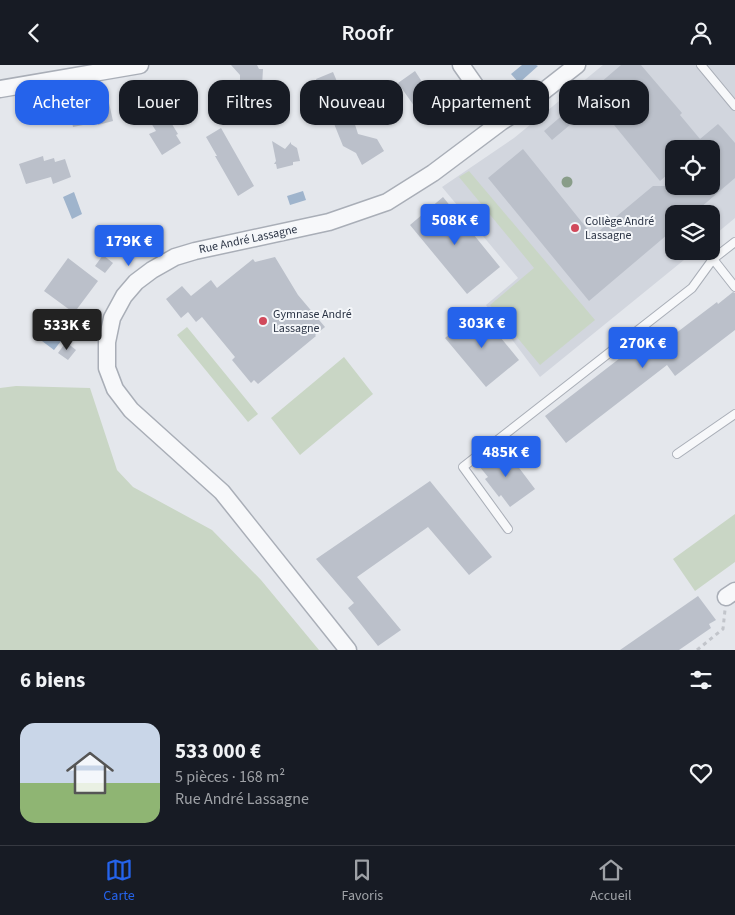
<!DOCTYPE html>
<html lang="fr">
<head>
<meta charset="utf-8">
<style>
	body { margin:0; font-family:"Source Sans 3",sans-serif; background:#20242c; color:#f1f3f6; height:100vh; display:flex; flex-direction:column; font-size:19px; white-space:nowrap }
	* { box-sizing:border-box; margin:0 }
	p { font-size:16px; color:#9ea1a6 }
	.icon { flex:none; width:28px; height:28px; fill:none; stroke:currentColor; stroke-width:2; stroke-linecap:round; stroke-linejoin:round }
	.map { position:relative; height:585px; overflow:hidden }
	.side { display:flex; flex-direction:column; background:#171b24; flex:1 }
	.side>* { flex:none }
	.guide { position:absolute; left:15px; top:15px; width:705px; height:45px; display:flex; gap:10px }
	.controls { position:absolute; left:665px; top:75px; display:grid; gap:10px }
	.controls a { display:grid; place-items:center; width:55px; height:55px; border-radius:10px; background:#171b24; box-shadow:0 1px 4px #0004; font-size:25px }
	.price { position:absolute; translate:-50% -42px; padding:0 11px; border-radius:5px; background:#2563eb; color:#fff; font-size:16px; line-height:32px; filter:drop-shadow(0 1px 2px #0008) }
	.price::after { content:''; position:absolute; left:50%; top:30px; width:15px; height:11px; margin-left:-8px; background:inherit; clip-path:polygon(0 0,100% 0,50% 100%) }
	.price.on { background:#222; color:#fff }
	ul { padding:0; list-style:none }
	li { display:flex; align-items:center; gap:15px; height:125px; padding:0 20px }
	li span { display:grid; place-items:center; flex:none; width:140px; height:100px; border-radius:15px; color:#555 }
	li>.icon { margin-inline-start:auto }
	span .icon { width:60px; height:60px; fill:#fffc; stroke-width:1 }
	li b { font-size:21px }
	h2 { display:flex; justify-content:space-between; align-items:center; height:60px; padding:0 20px; font-size:21px }
	.tag { padding:0 18px; border-radius:15px; background:#171b24; box-shadow:0 1px 4px #0004; font-size:18px; line-height:45px }
	.tag.on { background:#2563eb; color:#fff }
	header { display:flex; justify-content:space-between; align-items:center; height:65px; padding:0 20px; background:#171b24; font-size:22px; font-weight:600 }
	.dock { display:flex; justify-content:space-around; align-items:center; height:70px; border-top:1px solid #363941; background:#171b24; font-size:14px; color:#9ea1a6 }
	.dock a { display:grid; justify-items:center; gap:2px }
	.dock .on { color:#2563eb }
	.map>svg:first-child { display:block }
	.built { fill:#d2d6de; fill-rule:evenodd }
	.green { fill:#c9d6c5 }
	.water { fill:#9fb4cc }
	.building { fill:#bbc0ca }
	.lines { fill:none; stroke-linecap:round; stroke-linejoin:round }
	.lane-casing { stroke:#a9aeb7; stroke-width:10 }
	.street-casing { stroke:#a9aeb7; stroke-width:19 }
	.path { stroke:#c2c5cb; stroke-width:3; stroke-dasharray:4 4; stroke-linecap:butt }
	.lane { stroke:#f7f8fa; stroke-width:8 }
	.street { stroke:#f7f8fa; stroke-width:16 }
	.tree { fill:#899d89 }
	.poi-dot { fill:#d1495b; stroke:#f4f6f9; stroke-width:2 }
	.labels { text-anchor:middle; stroke-width:4; stroke-linejoin:round; paint-order:stroke }
	.poi-label { font-size:12px; fill:#2b3445; stroke:#f4f6f9; text-anchor:start }
	.street-label { font-size:12px; fill:#2b3445; stroke:#f4f6f9 }
</style>
</head>
<body>
<header><svg class="icon" aria-label="back" viewBox="0 0 24 24"><path d="M15 5l-7 7 7 7"/></svg>Roofr<svg class="icon" aria-label="person" viewBox="0 0 24 24"><circle cx="12" cy="8" r="4"/><path d="M4 21q1-7 8-7t8 7"/></svg></header>
<div class="map">
<svg width="735" height="585" viewBox="0 0 735 585">
	<rect width="100%" height="100%" fill="#e4e7ec"/>
	<!-- built -->
	<path class="built" d="M603 0H735V153L711 173V149H674V186H695L540 312 486 240 518 213 442 122 514 73ZM674 84H711V121H674Z"/>
	<!-- green -->
	<path class="green" d="M469 106 595 255 540 300 490 240 534 203 459 112Z
		M187 262 258 349 248 357 177 270Z
		M344 292 373 329 300 390 271 353Z
		M16 321 90 323 117 405 133 422 212 465 261 515 319 585H0V323Z
		M735 449V497L695 526 673 494Z"/>
	<!-- water -->
	<path class="water" d="M522 0H536L538 1 519 18 511 9Z
		M303 126 306 135 290 140 287 131Z
		M74 127 82 149 72 154 63 132Z
		M60 252 72 262 54 285 42 276Z"/>
	<!-- building -->
	<path class="building" d="M231 0H257L259 4H263L262 21 240 20V10Z
		M621 0H641L682 48 680 50 700 74 718 59 722 63 735 78V113L693 149H674V164L589 236 488 113 523 84 593 171 653 121H711V84H674V104L660 116 596 38 552 75 544 66Z
		M415 6 426 23 430 19 437 30 435 31 443 42 424 55 398 18Z
		M333 7 341 26 344 25 358 69 377 74 384 86 362 100 356 88 343 81 316 14Z
		M156 33 178 69 176 70 181 78 162 90 149 69 156 66 141 42Z
		M109 38 113 56 98 60V57L73 62 70 47Z
		M221 63 254 121 238 131 215 91H217L206 72Z
		M272 76 285 84 291 77V79L297 83 300 96 293 97V100L277 104 276 99H274L276 96Z
		M43 91 44 96 54 93 55 97 65 94 71 112 53 119 51 112 26 119 19 99Z
		M443 132 500 202 467 229 410 160Z
		M103 190 113 198 105 208 95 201Z
		M275 192 298 230 325 262 315 270 316 271 258 319 254 315 251 318 232 295 235 292 202 252 196 257 188 247 181 253 166 234 182 221 191 231 211 215 217 223 253 194 255 197Z
		M68 193 98 216 74 248 44 226Z
		M733 227 735 228V265L675 311 667 300 566 378 545 351 646 273 655 284 717 237 718 239Z
		M478 245 519 295 486 322 445 273Z
		M66 277 76 285 68 295 58 288Z
		M504 383 535 424 510 442 501 430 499 432 485 414 488 412 479 401Z
		M430 416 492 492 469 510 428 462 357 512 401 565 378 581 348 543 354 538 316 494Z
		M698 531 716 555 709 559 711 563 679 585H620Z"/>
	<g class="lines">
		<!-- lane casing -->
		<g class="lane-casing">
			<path id="lane" d="M701 0 735 41
				M713 194 735 222
				M677 389 735 349
				M508 464 463 402 692 223 713 194 735 177"/>
		</g>
		<!-- street casing -->
		<g class="street-casing">
			<path id="street" d="M461 0 501 57
				M0 24 140 0
				M726 532 735 526
				M348 585 222 427 131 345 115 324 107 303V277L112 253 124 231 136 217 152 205 175 192 195 186 329 157 387 137 433 108 501 57 517 47 577 0"/>
		</g>
		<!-- path -->
		<path class="path" d="M697 585 723 564 725 545"/>
		<!-- lane -->
		<use href="#lane" class="lane"/>
		<!-- street -->
		<use href="#street" class="street"/>
	</g>
	<!-- trees -->
	<circle class="tree" cx="567" cy="117" r="5.5"/>
	<!-- markers -->
	<g class="poi-dot">
		<circle cx="575" cy="163" r="5"/>
		<circle cx="263" cy="256" r="5"/>
	</g>
	<g class="labels">
		<!-- poi labels -->
		<g class="poi-label">
			<text x="585" y="160">Collège André<tspan x="585" dy="14">Lassagne</tspan></text>
			<text x="273" y="253">Gymnase André<tspan x="273" dy="14">Lassagne</tspan></text>
		</g>
		<!-- street labels -->
		<g class="street-label">
			<text transform="translate(248 174) rotate(-12)" y="4">Rue André Lassagne</text>
		</g>
	</g>
</svg>
<div class="controls">
<a><svg class="icon" aria-label="locate" viewBox="0 0 24 24"><circle cx="12" cy="12" r="6"/><path d="M12 2v4M12 18v4M2 12h4M18 12h4"/></svg></a>
<a><svg class="icon" aria-label="layers" viewBox="0 0 24 24"><path d="M12 4l9 5-9 5-9-5zM3 14l9 5 9-5"/></svg></a>
</div>
<b class="price" style="left:455px;top:181px">508K €</b>
<b class="price" style="left:129px;top:202px">179K €</b>
<b class="price" style="left:482px;top:284px">303K €</b>
<b class="price on" style="left:67px;top:286px">533K €</b>
<b class="price" style="left:643px;top:304px">270K €</b>
<b class="price" style="left:506px;top:413px">485K €</b>
<div class="guide">
<a class="tag on">Acheter</a>
<a class="tag">Louer</a>
<a class="tag">Filtres</a>
<a class="tag">Nouveau</a>
<a class="tag">Appartement</a>
<a class="tag">Maison</a>
</div>
</div>
<section class="side">
<h2>6 biens<svg class="icon" aria-label="filters" viewBox="0 0 24 24"><path d="M4 7h16M4 17h16"/><circle cx="9" cy="7" r="2"/><circle cx="15" cy="17" r="2"/></svg></h2>
<ul>
<li><span style="background:linear-gradient(#c9d6e8 60%,#8fb573 0)"><svg class="icon" aria-label="home" viewBox="0 0 24 24"><path d="M3 11l9-7 9 7M6 9v11h12V9"/></svg></span><div><b>533 000 €</b><p>5 pièces · 168 m²</p><p>Rue André Lassagne</p></div><svg class="icon" aria-label="heart" viewBox="0 0 24 24"><path d="M12 20l-8-8c-3-5 5-10 8-4 3-6 11-1 8 4z"/></svg></li>
</ul>
</section>
<nav class="dock">
<a class="on"><svg class="icon" aria-label="map" viewBox="0 0 24 24"><path d="M3 6l6-2 6 2 6-2v14l-6 2-6-2-6 2zM9 4v14M15 6v14"/></svg>Carte</a>
<a><svg class="icon" aria-label="saved" viewBox="0 0 24 24"><path d="M7 4h10v16l-5-4-5 4z"/></svg>Favoris</a>
<a><svg class="icon" aria-label="home" viewBox="0 0 24 24"><path d="M3 11l9-7 9 7M6 9v11h12V9"/></svg>Accueil</a>
</nav>
</body>
</html>
